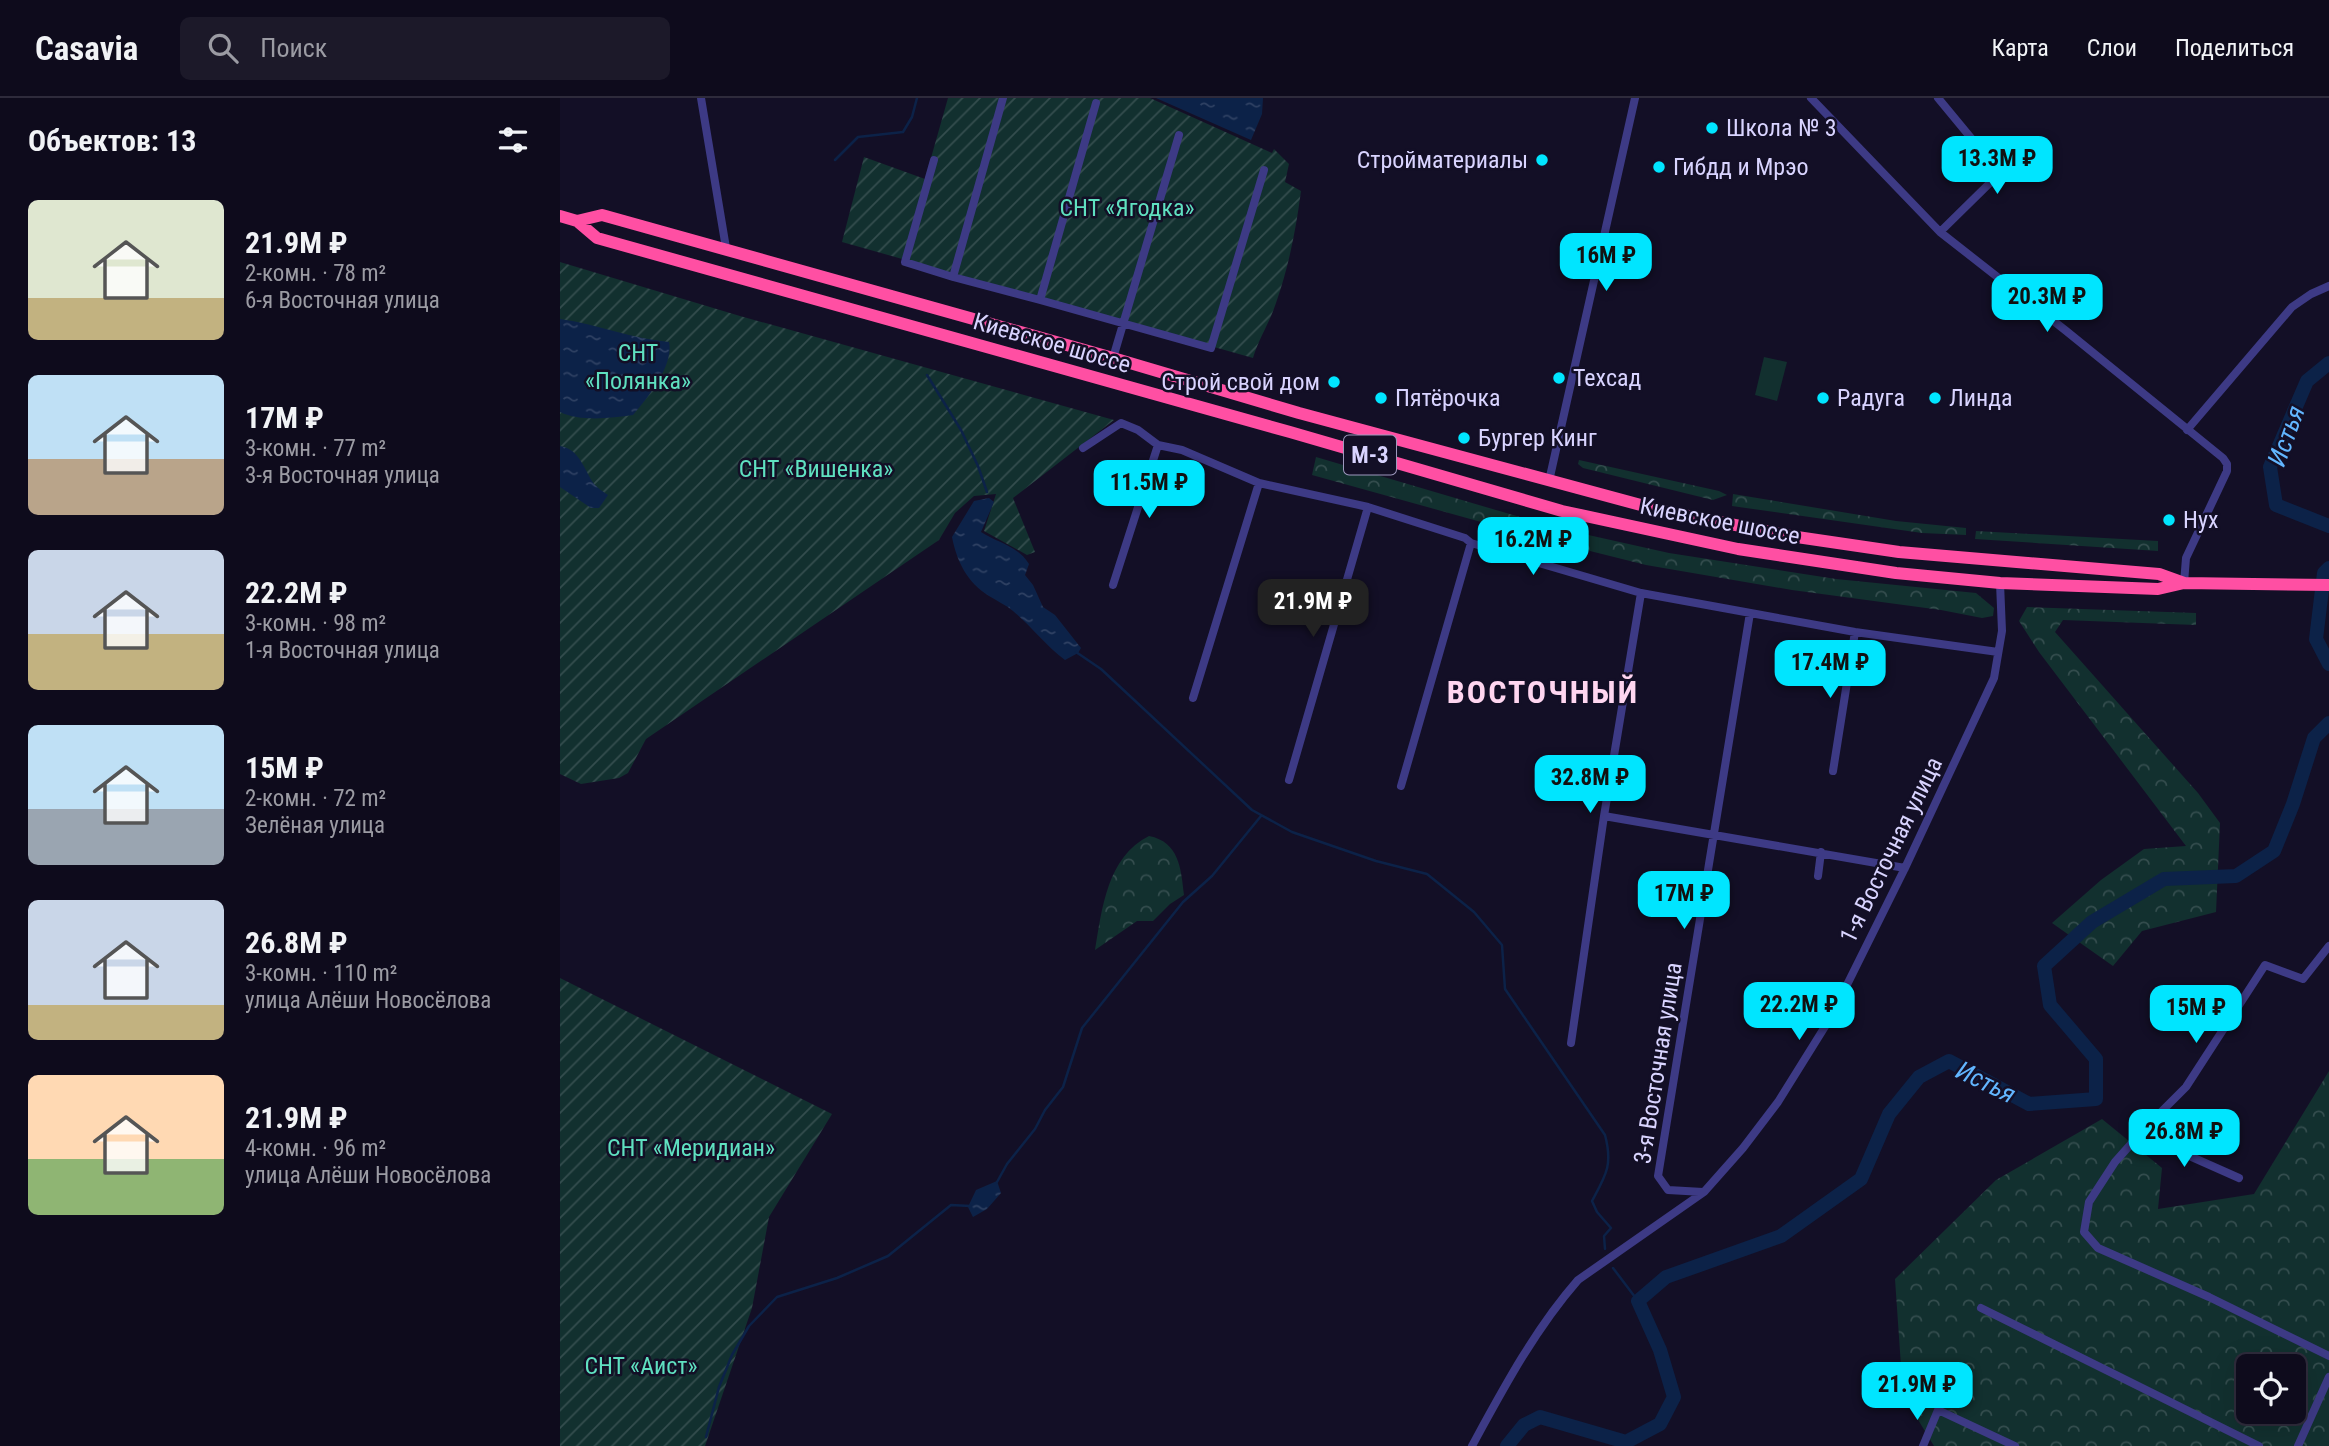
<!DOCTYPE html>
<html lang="ru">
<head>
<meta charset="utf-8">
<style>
	body { margin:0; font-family:"Roboto Condensed",sans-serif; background:#1c1929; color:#f1f3f6; height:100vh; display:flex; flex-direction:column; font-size:26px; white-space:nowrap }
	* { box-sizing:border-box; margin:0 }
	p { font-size:23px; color:#9b9ba3 }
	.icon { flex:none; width:38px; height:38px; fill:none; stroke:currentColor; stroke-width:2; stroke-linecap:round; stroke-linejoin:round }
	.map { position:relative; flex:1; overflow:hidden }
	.panel { display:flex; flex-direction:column; background:#0e0b1c; width:560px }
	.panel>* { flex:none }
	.buttons { position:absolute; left:1676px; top:1256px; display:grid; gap:14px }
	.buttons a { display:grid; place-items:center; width:70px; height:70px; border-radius:10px; background:#0e0b1c; box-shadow:0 7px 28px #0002,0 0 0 2px #2e2b3b; font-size:35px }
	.price { position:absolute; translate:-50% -60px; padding:0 16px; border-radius:14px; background:#00e5ff; color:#111; font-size:23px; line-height:46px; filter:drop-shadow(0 2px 4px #0008) }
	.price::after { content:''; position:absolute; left:50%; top:42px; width:21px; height:16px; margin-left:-10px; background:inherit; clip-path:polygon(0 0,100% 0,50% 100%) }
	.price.current { background:#222; color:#fff }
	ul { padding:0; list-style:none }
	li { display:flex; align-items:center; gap:21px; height:175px; padding:0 28px }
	li span { display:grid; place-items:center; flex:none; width:196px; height:140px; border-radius:10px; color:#555 }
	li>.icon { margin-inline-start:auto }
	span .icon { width:84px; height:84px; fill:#fffc; stroke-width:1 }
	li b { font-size:30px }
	h2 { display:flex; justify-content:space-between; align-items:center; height:84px; padding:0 28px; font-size:30px }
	header { display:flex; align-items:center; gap:42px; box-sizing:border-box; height:98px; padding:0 35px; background:#0e0b1c; border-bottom:2px solid #2e2b3b }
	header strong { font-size:33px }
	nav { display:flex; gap:38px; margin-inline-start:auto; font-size:24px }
	.search { width:490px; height:63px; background:#1c1929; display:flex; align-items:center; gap:18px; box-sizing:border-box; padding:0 24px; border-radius:10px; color:#9b9ba3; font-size:26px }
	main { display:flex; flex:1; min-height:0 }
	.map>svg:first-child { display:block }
	.forest { fill:url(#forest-crowns); fill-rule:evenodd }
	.garden { fill:url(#garden-furrows) }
	.pitch { fill:#12302f }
	.water { fill:url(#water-ripples) }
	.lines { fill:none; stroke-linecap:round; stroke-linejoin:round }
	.stream { stroke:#0c2248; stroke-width:2.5 }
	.river { stroke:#0c2248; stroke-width:14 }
	.minor { stroke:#3d3a85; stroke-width:8 }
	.highway { stroke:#ff4fa3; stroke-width:12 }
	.poi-dot { fill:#00e5ff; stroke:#130f26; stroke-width:2.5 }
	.labels { text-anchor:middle; stroke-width:5; stroke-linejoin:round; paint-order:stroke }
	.shield { fill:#130f26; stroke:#9e99be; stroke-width:2 }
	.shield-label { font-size:23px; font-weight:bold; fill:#d9d4ff }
	.poi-label { font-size:24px; fill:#d9d4ff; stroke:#130f26; text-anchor:start }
	.park-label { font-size:24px; fill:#5fe0c0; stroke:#130f26 }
	.street-label { font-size:24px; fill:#d9d4ff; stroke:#130f26 }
	.water-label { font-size:26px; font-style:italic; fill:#62b6ff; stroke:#130f26 }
	.district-label { font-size:32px; font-weight:bold; letter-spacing:2px; fill:#ffd6f0; stroke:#130f26 }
</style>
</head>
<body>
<header>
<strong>Casavia</strong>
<div class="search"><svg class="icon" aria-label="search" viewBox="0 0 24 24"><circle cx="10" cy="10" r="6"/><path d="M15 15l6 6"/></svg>Поиск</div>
<nav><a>Карта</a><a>Слои</a><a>Поделиться</a></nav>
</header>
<main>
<section class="panel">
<h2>Объектов: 13<svg class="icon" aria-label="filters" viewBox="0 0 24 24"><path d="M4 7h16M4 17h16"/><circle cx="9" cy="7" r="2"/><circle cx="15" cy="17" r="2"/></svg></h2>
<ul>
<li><span style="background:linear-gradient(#dfe7d0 70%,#c2b280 0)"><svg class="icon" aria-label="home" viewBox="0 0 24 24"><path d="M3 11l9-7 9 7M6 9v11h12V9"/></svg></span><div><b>21.9M ₽</b><p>2-комн. · 78 m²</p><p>6-я Восточная улица</p></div></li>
<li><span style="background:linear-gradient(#bfe0f5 60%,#b9a48a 0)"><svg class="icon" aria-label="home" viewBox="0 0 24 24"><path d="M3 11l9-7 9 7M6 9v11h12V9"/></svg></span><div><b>17M ₽</b><p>3-комн. · 77 m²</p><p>3-я Восточная улица</p></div></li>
<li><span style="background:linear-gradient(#c9d6e8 60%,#c2b280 0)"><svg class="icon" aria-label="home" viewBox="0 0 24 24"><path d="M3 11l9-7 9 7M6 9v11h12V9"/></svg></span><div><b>22.2M ₽</b><p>3-комн. · 98 m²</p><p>1-я Восточная улица</p></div></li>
<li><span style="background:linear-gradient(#bfe0f5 60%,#9aa5b1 0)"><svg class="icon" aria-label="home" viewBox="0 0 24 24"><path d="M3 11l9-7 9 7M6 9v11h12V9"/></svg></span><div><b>15M ₽</b><p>2-комн. · 72 m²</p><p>Зелёная улица</p></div></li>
<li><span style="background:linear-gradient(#c9d6e8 75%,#c2b280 0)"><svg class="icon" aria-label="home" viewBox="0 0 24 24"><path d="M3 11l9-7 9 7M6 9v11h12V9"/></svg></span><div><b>26.8M ₽</b><p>3-комн. · 110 m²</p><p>улица Алёши Новосёлова</p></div></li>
<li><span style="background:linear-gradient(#ffd9b3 60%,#8fb573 0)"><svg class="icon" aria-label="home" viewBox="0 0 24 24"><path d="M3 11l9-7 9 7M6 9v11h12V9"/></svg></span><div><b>21.9M ₽</b><p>4-комн. · 96 m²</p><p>улица Алёши Новосёлова</p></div></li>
</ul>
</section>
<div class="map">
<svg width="1769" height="1348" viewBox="0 0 1769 1348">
	<defs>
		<pattern id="forest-crowns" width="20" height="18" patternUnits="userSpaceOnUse" patternTransform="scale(1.75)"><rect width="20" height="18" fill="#12302f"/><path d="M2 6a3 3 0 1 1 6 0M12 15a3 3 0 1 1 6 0" fill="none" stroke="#344d4e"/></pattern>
		<pattern id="garden-furrows" width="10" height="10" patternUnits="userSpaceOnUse" patternTransform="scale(1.75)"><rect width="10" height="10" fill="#12302f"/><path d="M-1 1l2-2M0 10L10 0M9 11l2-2" fill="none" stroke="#344d4e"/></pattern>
		<pattern id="water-ripples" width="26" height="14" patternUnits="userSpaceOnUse" patternTransform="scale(1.75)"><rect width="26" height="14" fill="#0c2248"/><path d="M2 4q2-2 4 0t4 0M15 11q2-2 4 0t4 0" fill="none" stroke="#2f4163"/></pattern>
	</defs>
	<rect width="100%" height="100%" fill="#130f26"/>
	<!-- forest -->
	<path class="forest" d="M756 359 997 430 1109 455 1276 481 1416 495 1434 510 1433 518 1422 520 1381 512 1232 492 1086 467 986 442 752 377Z
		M1019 362 1159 393 1167 397 1153 402 1023 370 1018 366Z
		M1173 396 1336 423 1406 430V437L1362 435 1172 408Z
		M1416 433 1598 443V453L1415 441Z
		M1467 509 1636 515V527L1503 522 1495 534 1638 695 1660 725 1656 814 1582 833 1553 868 1492 825 1541 782 1584 751 1626 748 1479 554 1459 523Z
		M589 738C619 744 621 770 624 797L610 806 593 823H577L535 852C542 811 547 759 589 738Z
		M1769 973V1348H1374L1343 1297 1335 1181 1436 1082 1542 1021 1602 1070 1598 1111 1694 1096ZM1689 1269H1734V1314H1689Z"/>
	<!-- garden -->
	<path class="garden" d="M388 0H590L712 55 714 51 729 66 725 84 741 93C736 131 729 168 716 205 710 224 699 240 693 260L282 144 304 59 365 81Z
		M0 164 180 218 554 322 453 400 475 454 467 457 424 433 436 396 414 398 395 415 379 442 86 641 68 675 59 680 21 686 0 676Z
		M0 880 272 1016 209 1119 192 1210 145 1348H0Z"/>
	<!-- pitch -->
	<path class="pitch" d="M1204 259 1227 264 1217 303 1195 297Z"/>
	<!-- water -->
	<path class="water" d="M596 0H703L702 16 691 42Z
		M0 221C37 226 72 241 109 244 114 267 88 300 73 317 51 320 21 324 0 314Z
		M0 348C20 351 24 372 34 386 38 390 43 394 48 397L39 410H31L0 389Z
		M429 400 434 404 421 434C438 445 458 448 469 466L465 477 473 487 483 509 495 517 521 550 518 555 505 562C486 548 471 528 453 513 446 507 437 503 429 498 407 484 397 464 392 439L414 403Z
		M437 1083 441 1095 427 1111 413 1119 408 1109 416 1092Z"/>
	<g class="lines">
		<!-- stream -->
		<path class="stream" d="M275 62 298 39 343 34 352 19 357 0
			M367 277 401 332 418 368 427 394
			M516 554 541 571 692 712 732 734 816 763 867 776 914 814 942 847 945 891 1045 1037C1053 1067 1046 1077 1032 1103L1037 1114 1051 1130 1044 1138 1045 1151
			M437 1084 447 1066 475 1031 485 1012 503 989 522 930 623 804 652 778 701 718
			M1053 1170 1078 1203
			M146 1339 159 1289 172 1257 189 1228 217 1199 277 1180 328 1158 391 1107 410 1108"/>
		<!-- river -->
		<path class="river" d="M1769 265 1747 283 1710 369 1716 407 1769 428
			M1769 470 1764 475 1756 541 1769 566
			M947 1348 964 1327 980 1319 1066 1344 1100 1326 1114 1299 1100 1252 1078 1203 1106 1179 1221 1138 1301 1081 1329 1016 1359 979 1389 963 1469 1006 1536 1001V961L1490 907 1484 868 1532 824 1604 781 1676 778 1714 753 1733 706 1754 640 1769 625"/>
		<!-- minor -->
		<path class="minor" d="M141 0 166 150
			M443 0 393 179 480 202
			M1251 0 1380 134 1505 232 1663 360 1667 366V373L1626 460 1624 485
			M1378 0 1440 75
			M536 5 480 202 651 250 704 72
			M374 62 345 164 393 179
			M1380 134 1440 75 1460 59 1485 47
			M553 260 619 37
			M1627 332 1732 209 1751 196 1769 188
			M523 350 561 325 578 332 598 347 622 352 699 385 808 409 905 440 911 445 1081 495 1295 534 1438 554
			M989 383 1075 0
			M553 487 598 347
			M633 600 699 385
			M1273 673 1295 534
			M729 682 808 409
			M841 688 911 445
			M1044 718 1345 770
			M1258 778 1261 754
			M1769 848 1743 881 1705 867 1626 989 1587 1028 1555 1064 1529 1104 1524 1134 1538 1150 1649 1199 1769 1258
			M1011 945 1044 718 1081 495
			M1580 1036 1679 1080
			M1143 1094 1108 1092 1098 1078 1190 515
			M1421 1210 1699 1348
			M912 1348C943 1291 975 1231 1018 1182L1144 1094 1183 1050 1218 1004 1271 919 1345 770 1434 580 1442 533 1440 485
			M1363 1348 1378 1312 1455 1348
			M1738 1348 1769 1279"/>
		<!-- highway -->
		<path class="highway" d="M0 118 17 123 37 140 730 334 1002 413 1178 451 1336 475 1440 485 1598 491 1624 485 1769 487
			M17 123 42 117 553 260 739 315 1103 413 1237 439 1339 454 1599 476 1624 485"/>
	</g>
	<!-- markers -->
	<g class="poi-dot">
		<circle cx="1152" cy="30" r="7"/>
		<circle cx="982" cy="62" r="7"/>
		<circle cx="1099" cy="69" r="7"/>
		<circle cx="999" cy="280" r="7"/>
		<circle cx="774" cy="284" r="7"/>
		<circle cx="821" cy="300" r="7"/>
		<circle cx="1263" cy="300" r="7"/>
		<circle cx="1375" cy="300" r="7"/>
		<circle cx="904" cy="340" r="7"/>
		<circle cx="1609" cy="422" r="7"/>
	</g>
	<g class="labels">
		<!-- shield labels -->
		<rect class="shield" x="784" y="337.5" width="52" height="39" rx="5"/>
		<g class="shield-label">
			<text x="810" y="365">М-3</text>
		</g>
		<!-- poi labels -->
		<g class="poi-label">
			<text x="1166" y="38">Школа № 3</text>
			<text x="968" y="70" text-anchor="end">Стройматериалы</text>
			<text x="1113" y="77">Гибдд и Мрэо</text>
			<text x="1013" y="288">Техсад</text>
			<text x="760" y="292" text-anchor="end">Строй свой дом</text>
			<text x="835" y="308">Пятёрочка</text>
			<text x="1277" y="308">Радуга</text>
			<text x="1389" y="308">Линда</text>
			<text x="918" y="348">Бургер Кинг</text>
			<text x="1623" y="430">Нух</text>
		</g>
		<!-- park labels -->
		<g class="park-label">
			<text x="567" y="118">СНТ «Ягодка»</text>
			<text x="78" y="263">СНТ<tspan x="78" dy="28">«Полянка»</tspan></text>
			<text x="256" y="379">СНТ «Вишенка»</text>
			<text x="131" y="1058">СНТ «Меридиан»</text>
			<text x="81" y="1276">СНТ «Аист»</text>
		</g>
		<!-- street labels -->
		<g class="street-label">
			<text transform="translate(492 245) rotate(16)" y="8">Киевское шоссе</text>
			<text transform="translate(1160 423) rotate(11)" y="8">Киевское шоссе</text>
			<text transform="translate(1331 752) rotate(-64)" y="8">1-я Восточная улица</text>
			<text transform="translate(1098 965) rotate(-81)" y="8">3-я Восточная улица</text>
		</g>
		<!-- water labels -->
		<g class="water-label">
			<text transform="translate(1726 338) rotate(-70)" y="9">Истья</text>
			<text transform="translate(1426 984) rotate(26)" y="9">Истья</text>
		</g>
		<!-- district labels -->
		<g class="district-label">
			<text x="983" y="605">ВОСТОЧНЫЙ</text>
		</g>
	</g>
</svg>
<div class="buttons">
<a><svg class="icon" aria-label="locate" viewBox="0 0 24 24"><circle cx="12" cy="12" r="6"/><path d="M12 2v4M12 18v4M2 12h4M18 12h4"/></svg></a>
</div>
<b class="price" style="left:1437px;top:98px">13.3M ₽</b>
<b class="price" style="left:1046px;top:195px">16M ₽</b>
<b class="price" style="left:1487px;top:236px">20.3M ₽</b>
<b class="price" style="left:589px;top:422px">11.5M ₽</b>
<b class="price" style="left:973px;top:479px">16.2M ₽</b>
<b class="price current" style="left:753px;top:541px">21.9M ₽</b>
<b class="price" style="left:1270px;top:602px">17.4M ₽</b>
<b class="price" style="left:1030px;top:717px">32.8M ₽</b>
<b class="price" style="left:1124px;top:833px">17M ₽</b>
<b class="price" style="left:1239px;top:944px">22.2M ₽</b>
<b class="price" style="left:1636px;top:947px">15M ₽</b>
<b class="price" style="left:1624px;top:1071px">26.8M ₽</b>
<b class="price" style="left:1357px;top:1324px">21.9M ₽</b>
</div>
</main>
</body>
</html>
